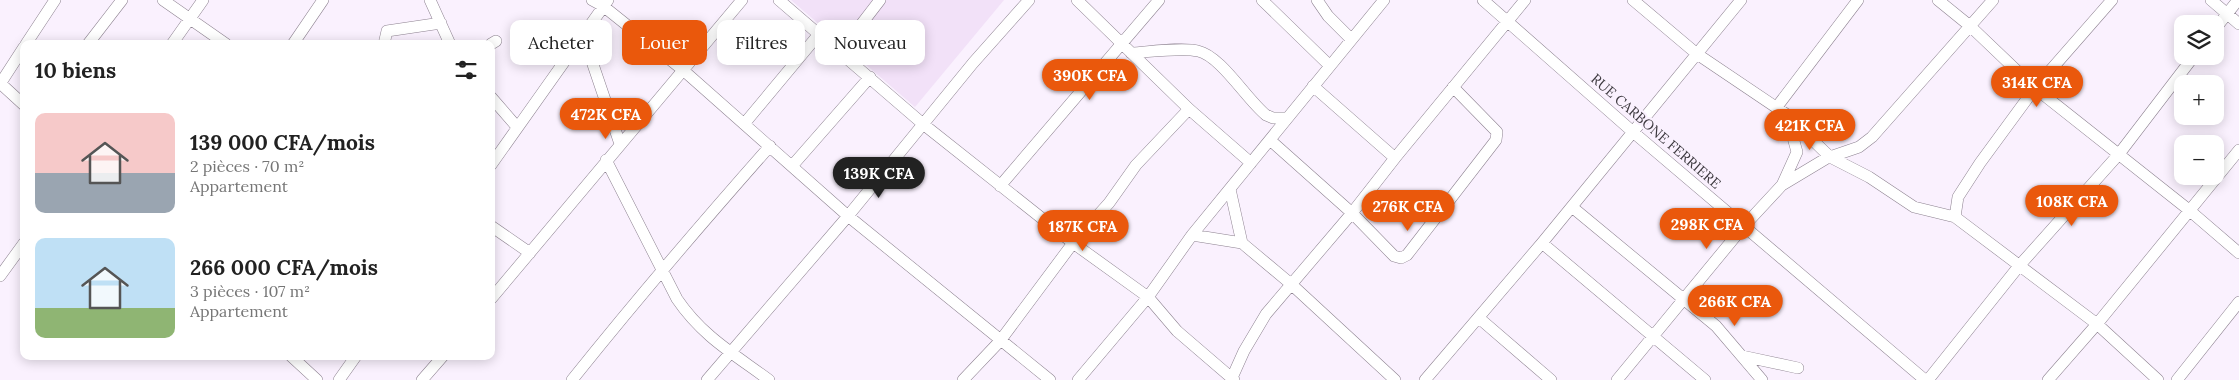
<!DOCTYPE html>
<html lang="fr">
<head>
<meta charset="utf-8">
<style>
	body { margin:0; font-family:Lora,serif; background:#f6f6f6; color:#222; height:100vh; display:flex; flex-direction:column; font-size:19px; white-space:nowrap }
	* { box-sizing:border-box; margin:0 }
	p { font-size:16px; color:#767676 }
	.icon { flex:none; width:28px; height:28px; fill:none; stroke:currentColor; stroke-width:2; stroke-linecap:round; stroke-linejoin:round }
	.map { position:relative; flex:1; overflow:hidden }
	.drawer { position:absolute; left:20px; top:40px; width:475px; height:320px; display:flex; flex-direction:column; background:#fff; border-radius:10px; box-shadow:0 2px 12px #0003 }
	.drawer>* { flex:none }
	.guide { position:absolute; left:510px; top:20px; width:475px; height:45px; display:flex; gap:10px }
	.buttons { position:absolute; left:2174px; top:15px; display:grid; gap:10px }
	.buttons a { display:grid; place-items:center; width:50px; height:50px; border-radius:10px; background:#fff; box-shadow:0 2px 12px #0003; font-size:25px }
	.price { position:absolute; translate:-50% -42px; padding:0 11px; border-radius:18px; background:#ea580c; color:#fff; font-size:16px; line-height:32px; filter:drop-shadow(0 1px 2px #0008) }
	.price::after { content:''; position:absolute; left:50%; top:30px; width:15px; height:11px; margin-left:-8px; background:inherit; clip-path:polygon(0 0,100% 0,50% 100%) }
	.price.current { background:#222; color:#fff }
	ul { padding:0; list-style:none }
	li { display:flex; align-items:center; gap:15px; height:125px; padding:0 15px }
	li span { display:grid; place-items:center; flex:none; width:140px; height:100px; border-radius:10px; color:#555 }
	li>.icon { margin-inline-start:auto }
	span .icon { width:60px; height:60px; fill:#fffc; stroke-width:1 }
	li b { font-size:21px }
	h2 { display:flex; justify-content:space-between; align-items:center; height:60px; padding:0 15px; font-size:21px }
	.pill { padding:0 18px; border-radius:10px; background:#fff; box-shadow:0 2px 12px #0003; font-size:18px; line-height:45px }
	.pill.current { background:#ea580c; color:#fff }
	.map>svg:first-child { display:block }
	.built { fill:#f2e1f8 }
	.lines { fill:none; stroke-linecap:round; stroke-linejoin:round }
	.minor-casing { stroke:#8d8290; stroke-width:12 }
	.minor { stroke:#fff; stroke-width:11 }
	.labels { text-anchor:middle; stroke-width:4.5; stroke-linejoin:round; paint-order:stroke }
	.street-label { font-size:14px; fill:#3c383e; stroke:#faf1fe }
</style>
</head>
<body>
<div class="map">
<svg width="2239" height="380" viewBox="0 0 2239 380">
	<rect width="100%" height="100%" fill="#faf1fe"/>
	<!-- built -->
	<path class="built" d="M791 0H1004L915 107Z"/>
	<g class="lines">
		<!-- minor casing -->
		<g class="minor-casing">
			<path id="minor" d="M163 0 226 44
				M430 0 450 44
				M592 0 603 6 683 70 848 216 1050 380
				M779 0 923 124 1073 243 1148 297 1177 331 1234 380
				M1077 0 1189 109 1251 163
				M1262 0 1329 65
				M1317 0 1328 16 1351 39
				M1483 0 1633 132 1925 380
				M1633 0 1697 54 1786 114 1830 157 1869 177 1914 207 1955 217 2097 324 2158 380
				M1938 0 1970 26 2035 88 2189 210 2239 253
				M2211 0 2239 24
				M2215 29 2238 0
				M583 35 620 144
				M26 44 55 0
				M88 44 122 0
				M172 44 203 0
				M293 44 323 0
				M384 44 387 31 441 23
				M491 44 496 41
				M840 52 880 0
				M1131 53C1149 52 1182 47 1198 51 1221 56 1247 100 1266 115L1273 118H1287
				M0 83 24 105
				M0 84 24 47
				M1313 86 1395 158
				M491 97 517 127
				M1776 108 1858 0
				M744 124 819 34
				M1270 140 1352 213 1394 256 1401 258 1407 255 1496 140 1497 132 1453 87
				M606 160 677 299C702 336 734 354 769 380
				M491 165 608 0
				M792 166 870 77
				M1783 183 1797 152 1787 116
				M1000 186 1159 0
				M1230 189 1242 243
				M1572 207 1716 326 1762 380
				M1955 217 1958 197 1980 163 2035 88 2112 0
				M491 226 530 253
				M1192 235 1242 243 1291 284 1395 380
				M1542 243 1705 380
				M0 276 24 243
				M491 299 742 0
				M1479 318 1551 380
				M291 356 317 380
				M1742 356 1798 368
				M339 380 356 356
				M422 380 443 356
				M572 380C636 300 702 223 770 146
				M707 380 848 216 973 63 1029 0
				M963 380 1000 341 1073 243 1109 203 1136 165 1189 109
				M1078 380 1148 297 1192 235 1384 0
				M1231 380 1244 351 1266 314 1352 213 1395 158 1525 0
				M1425 380 1542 243 1741 0
				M1617 380 1744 226 1782 185 1827 158 1859 147 1872 137 1993 0
				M1928 380 2019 266 2119 154 2194 56
				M2048 380 2097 324 2239 150
				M2177 380 2239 302"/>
		</g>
		<!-- minor -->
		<use href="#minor" class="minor"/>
	</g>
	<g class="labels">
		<!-- street labels -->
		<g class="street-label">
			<text transform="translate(1656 131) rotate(41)" y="5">RUE CARBONE FERRIERE</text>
		</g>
	</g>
</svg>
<div class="buttons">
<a><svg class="icon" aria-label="layers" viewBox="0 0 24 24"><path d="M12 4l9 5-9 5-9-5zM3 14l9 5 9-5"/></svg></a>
<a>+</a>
<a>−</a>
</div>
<b class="price" style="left:1090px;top:101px">390K CFA</b>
<b class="price" style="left:2037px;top:108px">314K CFA</b>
<b class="price" style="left:606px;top:140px">472K CFA</b>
<b class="price" style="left:1810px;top:151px">421K CFA</b>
<b class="price current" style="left:879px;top:199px">139K CFA</b>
<b class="price" style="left:2072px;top:227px">108K CFA</b>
<b class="price" style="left:1408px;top:232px">276K CFA</b>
<b class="price" style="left:1707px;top:250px">298K CFA</b>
<b class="price" style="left:1083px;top:252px">187K CFA</b>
<b class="price" style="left:1735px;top:327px">266K CFA</b>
<div class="guide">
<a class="pill">Acheter</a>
<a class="pill current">Louer</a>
<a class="pill">Filtres</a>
<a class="pill">Nouveau</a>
</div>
<section class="drawer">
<h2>10 biens<svg class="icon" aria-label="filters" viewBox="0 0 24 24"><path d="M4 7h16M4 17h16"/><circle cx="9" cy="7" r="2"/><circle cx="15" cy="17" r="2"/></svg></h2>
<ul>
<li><span style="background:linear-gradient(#f6c9c9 60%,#9aa5b1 0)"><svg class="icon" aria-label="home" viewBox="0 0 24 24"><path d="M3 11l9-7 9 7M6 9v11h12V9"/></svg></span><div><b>139 000 CFA/mois</b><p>2 pièces · 70 m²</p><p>Appartement</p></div></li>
<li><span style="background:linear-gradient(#bfe0f5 70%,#8fb573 0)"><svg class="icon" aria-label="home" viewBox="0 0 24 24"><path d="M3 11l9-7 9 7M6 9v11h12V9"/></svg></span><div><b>266 000 CFA/mois</b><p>3 pièces · 107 m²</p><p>Appartement</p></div></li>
</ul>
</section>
</div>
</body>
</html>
